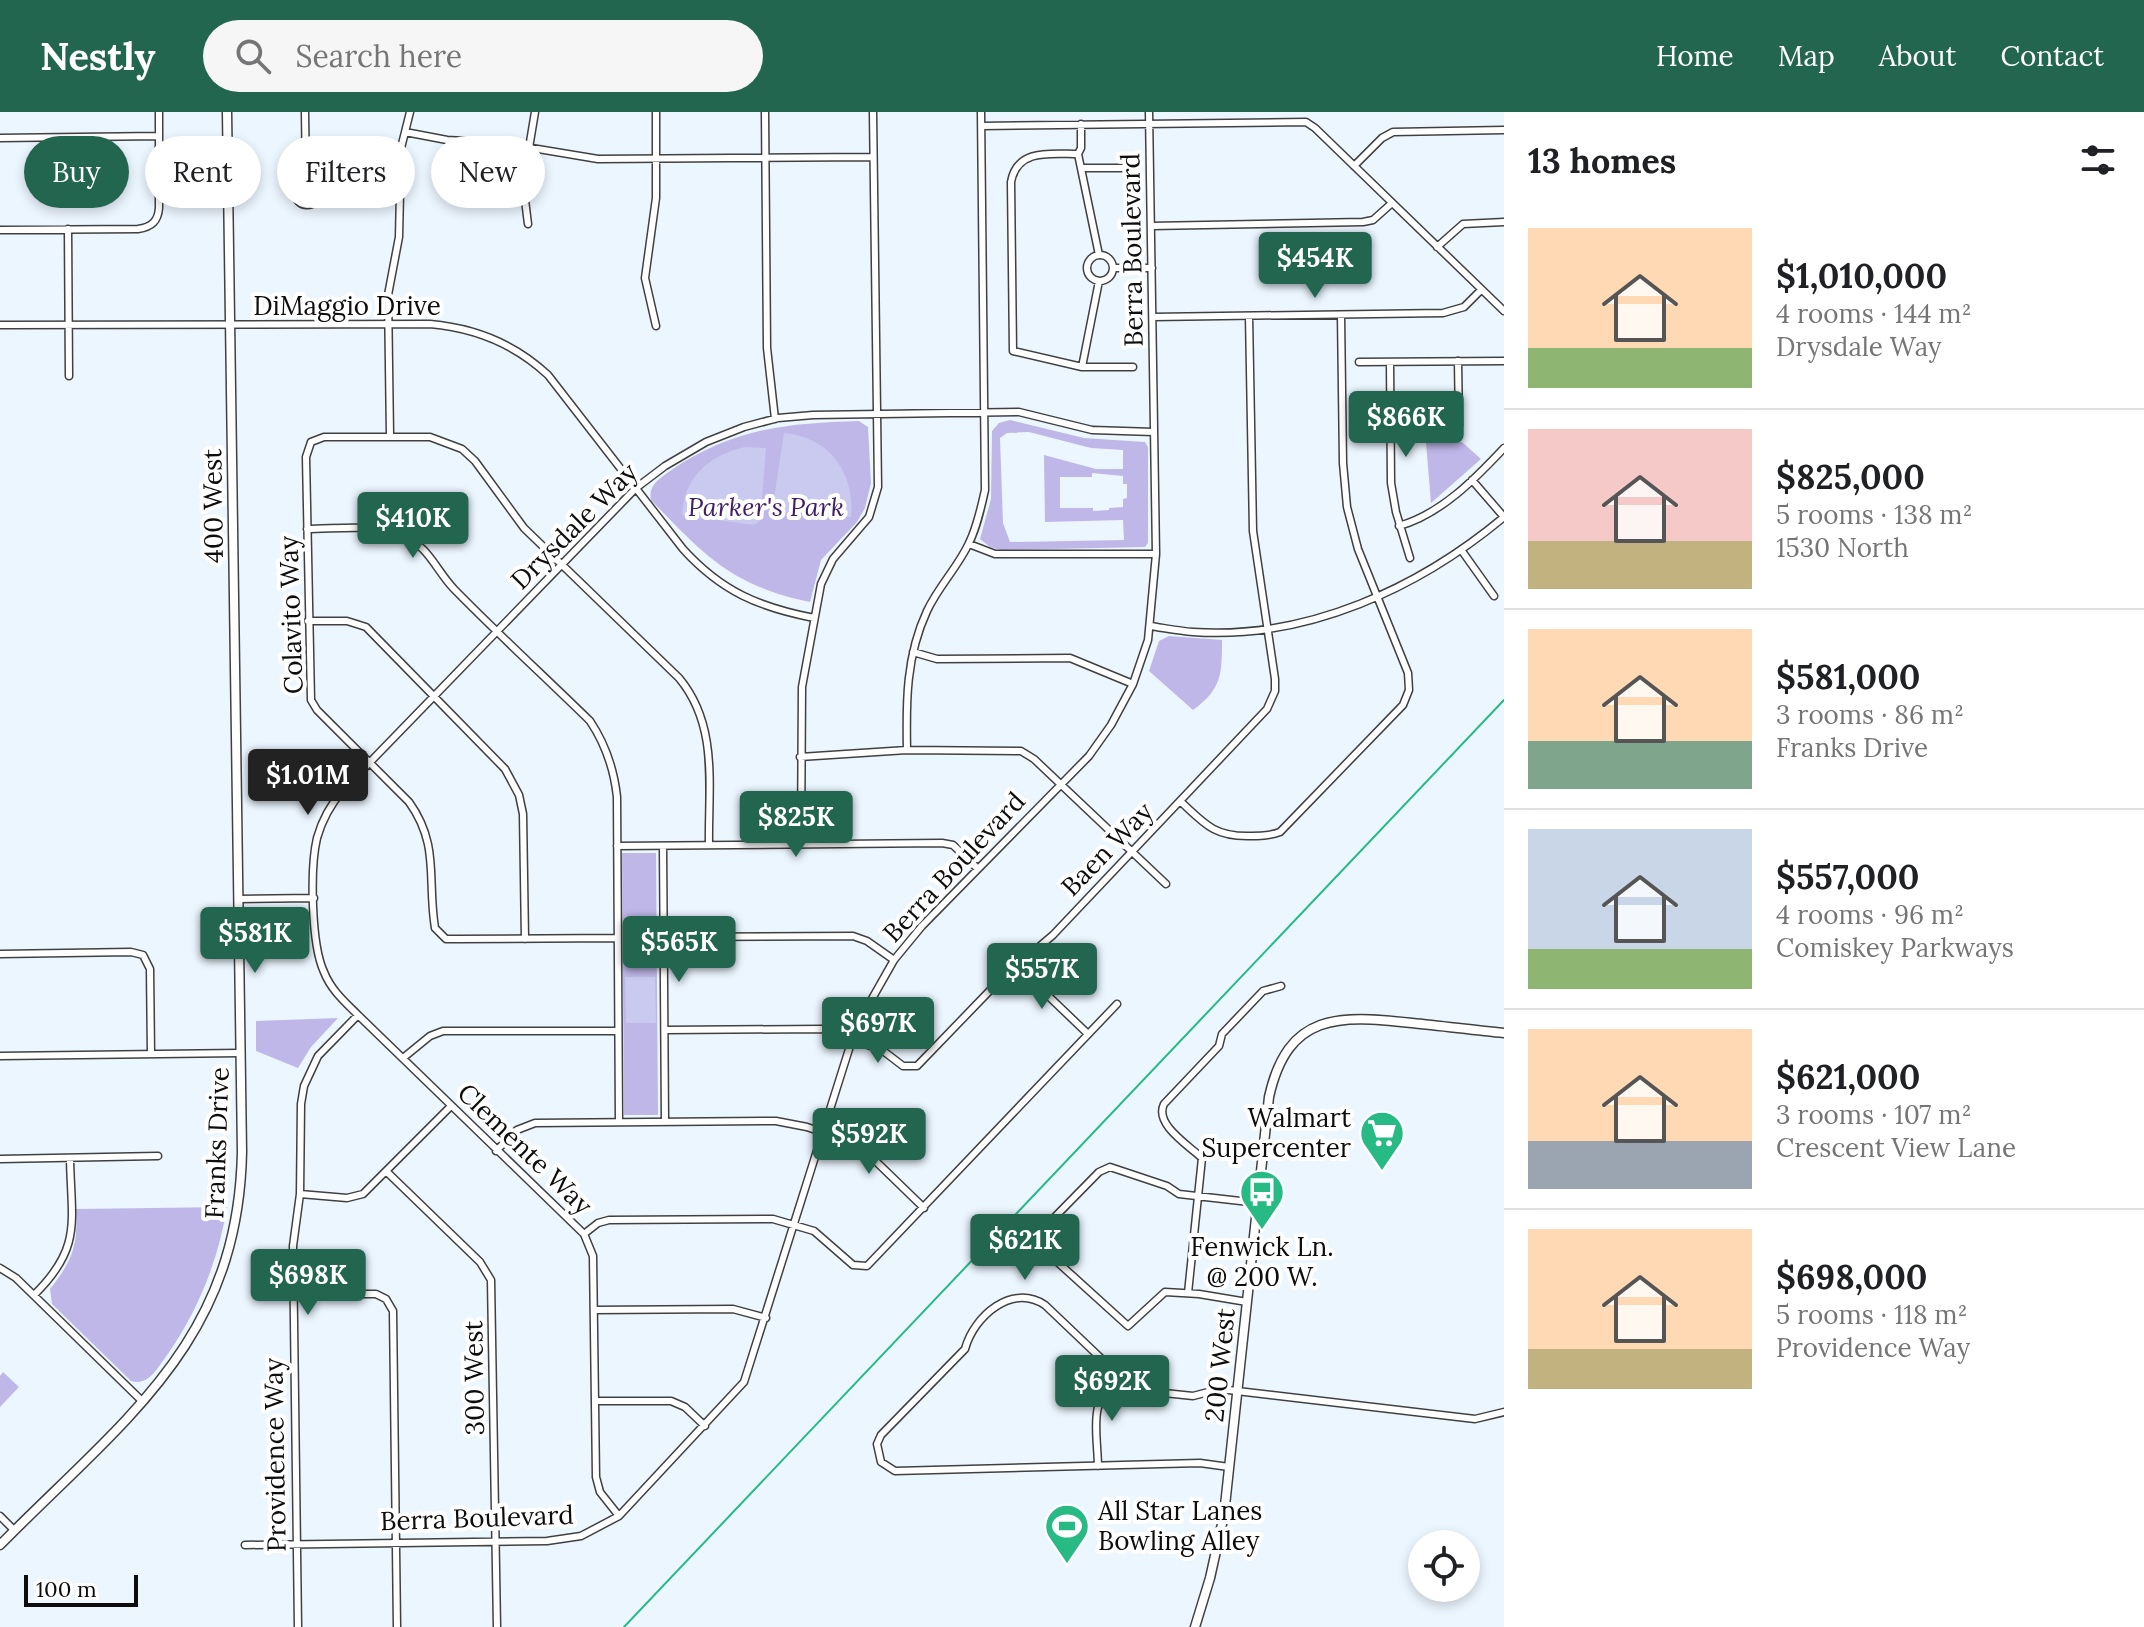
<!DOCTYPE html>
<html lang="en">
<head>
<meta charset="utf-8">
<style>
	body { margin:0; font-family:Lora,serif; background:#f6f6f6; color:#202124; height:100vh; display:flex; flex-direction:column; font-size:30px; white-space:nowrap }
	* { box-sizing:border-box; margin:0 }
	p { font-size:26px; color:#757577 }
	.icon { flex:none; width:44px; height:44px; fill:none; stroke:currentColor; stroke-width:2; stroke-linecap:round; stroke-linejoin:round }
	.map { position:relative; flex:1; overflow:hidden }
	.sheet { display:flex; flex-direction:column; background:#fff; width:640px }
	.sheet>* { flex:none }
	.hud { position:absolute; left:24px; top:24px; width:760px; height:72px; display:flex; gap:16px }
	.fabs { position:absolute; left:1408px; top:1418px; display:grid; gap:16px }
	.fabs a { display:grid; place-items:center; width:72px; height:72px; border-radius:50%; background:#fff; box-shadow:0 4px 12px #0003; font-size:40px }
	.scale { position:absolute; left:24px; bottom:20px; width:114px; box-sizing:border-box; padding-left:8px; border:4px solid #0d0d0d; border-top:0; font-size:22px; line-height:28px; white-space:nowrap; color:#0d0d0d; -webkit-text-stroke:6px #fff; paint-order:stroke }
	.price { position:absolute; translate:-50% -68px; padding:0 18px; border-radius:8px; background:#236650; color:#fff; font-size:26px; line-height:52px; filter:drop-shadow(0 2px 4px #0008) }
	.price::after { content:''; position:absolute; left:50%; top:48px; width:24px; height:18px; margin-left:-12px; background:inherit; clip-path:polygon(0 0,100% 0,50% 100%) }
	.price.current { background:#222; color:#fff }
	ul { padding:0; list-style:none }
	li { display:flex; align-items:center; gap:24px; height:200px; padding:0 24px }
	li+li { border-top:2px solid #e0e0e0 }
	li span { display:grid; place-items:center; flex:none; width:224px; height:160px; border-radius:0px; color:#555 }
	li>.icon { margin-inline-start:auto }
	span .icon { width:96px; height:96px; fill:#fffc; stroke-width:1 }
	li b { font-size:34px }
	h2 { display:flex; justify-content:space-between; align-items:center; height:96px; padding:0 24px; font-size:34px }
	.tag { padding:0 28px; border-radius:36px; background:#fff; box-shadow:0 4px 12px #0003; font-size:28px; line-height:72px }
	.tag.current { background:#236650; color:#fff }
	header { display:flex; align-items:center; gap:48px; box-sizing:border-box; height:112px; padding:0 40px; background:#236650; color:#fff }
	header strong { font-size:38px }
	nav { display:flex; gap:44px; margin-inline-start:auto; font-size:28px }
	.search { width:560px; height:72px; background:#f6f6f6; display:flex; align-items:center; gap:20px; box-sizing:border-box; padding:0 28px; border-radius:44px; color:#757577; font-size:30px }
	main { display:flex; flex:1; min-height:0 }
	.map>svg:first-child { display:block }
	.green { fill:#bfb7e8; fill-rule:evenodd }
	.pitch { fill:#cac9ef }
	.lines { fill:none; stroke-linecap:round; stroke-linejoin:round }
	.minor-casing { stroke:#404040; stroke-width:9 }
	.tertiary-casing { stroke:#404040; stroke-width:11 }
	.minor { stroke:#fff; stroke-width:6 }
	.tertiary { stroke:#fff; stroke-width:8 }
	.rail { stroke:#27ba85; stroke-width:2 }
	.labels { text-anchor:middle; stroke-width:8; stroke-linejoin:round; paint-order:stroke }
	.street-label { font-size:26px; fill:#0d0d0d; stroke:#fff }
	.park-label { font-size:26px; font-style:italic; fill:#3f1e63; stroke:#fff }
	.poi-label { font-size:26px; fill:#0d0d0d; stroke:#fff; text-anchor:end }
</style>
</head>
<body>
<header>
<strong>Nestly</strong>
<div class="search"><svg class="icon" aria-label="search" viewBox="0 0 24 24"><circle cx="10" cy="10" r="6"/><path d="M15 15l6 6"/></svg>Search here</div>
<nav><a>Home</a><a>Map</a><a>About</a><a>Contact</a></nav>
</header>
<main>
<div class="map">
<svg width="1504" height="1515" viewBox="0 0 1504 1515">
	<rect width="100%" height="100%" fill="#ecf6ff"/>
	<!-- green -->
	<path class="green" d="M1010 308 1084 326 1145 330 1148 335V431L1145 435 1000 438 990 435 980 427 991 387 992 319 999 311ZM1029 320 1091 336 1123 338V357H1096L1044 343 1045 410 1123 408 1124 428 1010 430 1003 411 1000 326 1007 321ZM1092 361 1123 364V372H1127V386L1123 387V395L1109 396V398L1093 399V396H1060V365H1092Z
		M859 309 868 315 871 371 865 396 857 410 821 448 810 490C732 474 704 443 651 388 648 373 659 367 670 359 731 317 786 311 859 309Z
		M1462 330 1481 347 1431 391 1426 331Z
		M1169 524 1222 528C1222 562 1222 577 1193 598L1149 559 1159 529Z
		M622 741H656L658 1003H624Z
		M338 906 311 935 298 956 256 939V909Z
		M227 1095C218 1150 197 1201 165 1246 156 1258 148 1274 131 1269L52 1192 50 1177C73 1148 78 1133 76 1097Z
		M3 1260 19 1275 0 1295V1264Z"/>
	<!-- pitch -->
	<path class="pitch" d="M784 321C830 325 855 361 851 405L778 399 773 393Z
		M745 335 766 336 760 409 754 413 682 403C684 365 709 343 745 335Z
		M625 865H655L656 911H626Z"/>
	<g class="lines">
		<!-- minor casing -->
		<g class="minor-casing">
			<path id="minor" d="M305 0 306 68
				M765 0 767 236 775 307
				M1081 12V36L1078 42C1051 42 1017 36 1011 70L1013 239 1082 255
				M981 14 1306 10 1315 16 1504 199
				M405 20 447 28 502 31 598 47 873 45
				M0 26 159 24
				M1078 42 1099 143
				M1354 54 1382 26 1393 20 1504 18
				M1081 56H1130
				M295 81a12 12 0 1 1 24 0a12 12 0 1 1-24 0Z
				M319 78 399 77
				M528 112 523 72 535 0
				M1151 114 1363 110 1373 108 1392 91
				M68 117 69 264
				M0 118 138 117C152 115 158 109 159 96V0
				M1437 135 1463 112 1504 110
				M1087 156a13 13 0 1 1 26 0a13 13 0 1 1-26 0Z
				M1113 156H1152
				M1099 169 1082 255H1133
				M1153 205 1443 201 1464 195 1481 178
				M0 213 430 212C475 216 515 232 548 263L683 437C722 480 759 495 814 506
				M656 214 645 166 656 86V0
				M1458 249 1459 313
				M1359 250 1504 249
				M1390 250 1391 371 1396 400 1410 446
				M390 324 388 183 399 125 401 36 410 0
				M1472 368 1504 405
				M1399 414C1441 402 1475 367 1504 336
				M307 417C338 417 375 411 404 424 429 435 436 458 454 477 498 522 545 565 590 609 606 633 614 657 617 685L619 1010
				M969 432 995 442H1156
				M1462 439 1494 484
				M308 509H347L366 515 505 657 519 683 523 702 525 827
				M1150 514C1164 516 1179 519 1193 520 1307 528 1419 476 1504 405
				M913 540 937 547 1070 546 1133 572
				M907 638C906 590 906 544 927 499 938 475 958 455 969 431 977 415 981 396 985 378L981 0
				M800 645 907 638 1021 639 1034 647 1166 772
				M1180 689C1204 711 1213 724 1247 724 1259 724 1269 724 1280 720L1403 593 1409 578 1408 561 1358 437 1347 395 1343 351 1341 203
				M801 732 802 575 821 472 833 447 869 405 878 375 873 0
				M617 734 942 731 953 733 978 757
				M663 734 665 1010
				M239 787 314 786
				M664 825 853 824 867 829 894 848
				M618 826 456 827H446L435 816C427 768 440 733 409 690L317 598 311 588 306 345 311 330 324 325H430L462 337 475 349 524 416 679 566C719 614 708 675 709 733
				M0 842 131 840 143 843 150 857 151 942
				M1017 854 1088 922
				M665 918 822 917 882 938 903 954H917L1001 867 1053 823 1267 597 1275 579V567L1253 419 1249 204
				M0 944 240 941
				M403 946 430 924 443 919H618
				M496 1039 517 1018 535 1011 776 1009 807 1015 859 1033 924 1096
				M0 1047 158 1044
				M387 1060 480 1150 491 1168 497 1515
				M300 1082 347 1086 363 1082 451 994
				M584 1122 598 1111 609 1108 773 1107 814 1119 853 1153 867 1154 1117 892
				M0 1156 16 1166 142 1289
				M1188 1181 1202 1046C1188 1033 1154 1012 1164 992L1219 934 1222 922 1263 879 1281 874
				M293 1182H376L386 1187 393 1199 397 1515
				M34 1183C83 1135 71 1109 70 1046
				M1247 1190 1199 1182 1165 1180 1128 1214 1043 1137 1040 1125 1045 1115 1099 1060 1110 1055 1167 1074 1179 1082 1258 1091
				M594 1198 733 1197 766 1206
				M595 1289H671L685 1295 705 1314
				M1098 1354C1097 1314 1088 1293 1118 1263
				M1229 1355 1200 1351 895 1359 881 1350 877 1332 881 1323 965 1237C974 1204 1012 1171 1045 1193L1129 1273 1145 1279 1193 1284 1220 1277 1475 1307 1504 1300
				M0 1404 14 1418
				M619 1404 600 1380 596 1365 593 1144 584 1122 358 903C345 890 331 878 324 860 311 832 310 756 317 726 322 708 331 692 343 678L636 376 665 354 706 330 744 315 778 306 813 303 1019 300 1092 318 1154 320
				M245 1433 547 1429 581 1424 619 1404 744 1270 856 915 894 848 922 814 1089 644 1111 613 1133 572 1148 528 1156 442 1149 0
				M298 1515 293 1134 300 1082 301 992 304 974 318 944 358 903"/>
		</g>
		<!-- tertiary casing -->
		<g class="tertiary-casing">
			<path id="tertiary" d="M0 1433C123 1308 238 1231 242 1040L227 0
				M1195 1515 1210 1466 1224 1403 1269 985C1288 900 1339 903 1412 911 1443 914 1473 918 1504 921"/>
		</g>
		<!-- minor -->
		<use href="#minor" class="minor"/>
		<!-- tertiary -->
		<use href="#tertiary" class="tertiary"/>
		<!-- rail -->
		<path class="rail" d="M624 1515 1504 588"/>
	</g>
	<!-- icons -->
	<defs>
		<g id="supermarket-pin" transform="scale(2.3)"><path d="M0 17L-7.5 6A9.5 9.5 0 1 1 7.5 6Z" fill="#27ba85" stroke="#fff"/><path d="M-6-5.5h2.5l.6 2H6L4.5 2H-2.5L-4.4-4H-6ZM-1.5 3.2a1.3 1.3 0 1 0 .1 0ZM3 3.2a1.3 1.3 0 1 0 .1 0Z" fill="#fff"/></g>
		<g id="bus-pin" transform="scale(2.3)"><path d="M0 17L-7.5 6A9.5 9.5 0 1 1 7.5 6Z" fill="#27ba85" stroke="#fff"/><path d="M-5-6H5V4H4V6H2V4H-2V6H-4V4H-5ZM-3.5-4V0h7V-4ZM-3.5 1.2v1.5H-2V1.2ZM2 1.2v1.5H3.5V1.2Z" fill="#fff"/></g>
		<g id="stadium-pin" transform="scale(2.3)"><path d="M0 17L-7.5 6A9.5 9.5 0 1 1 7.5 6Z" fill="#27ba85" stroke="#fff"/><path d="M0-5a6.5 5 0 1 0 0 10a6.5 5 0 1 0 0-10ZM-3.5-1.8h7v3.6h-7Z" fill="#fff"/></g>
	</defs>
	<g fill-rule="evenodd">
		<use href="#supermarket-pin" x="1382" y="1021"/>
		<use href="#bus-pin" x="1262" y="1080"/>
		<use href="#stadium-pin" x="1067" y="1414"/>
	</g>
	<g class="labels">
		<!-- street labels -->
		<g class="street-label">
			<text transform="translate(1132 138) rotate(-91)" y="9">Berra Boulevard</text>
			<text x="347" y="203">DiMaggio Drive</text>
			<text transform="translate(213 394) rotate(-91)" y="9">400 West</text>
			<text transform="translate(574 414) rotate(-45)" y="9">Drysdale Way</text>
			<text transform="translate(291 503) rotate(-92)" y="9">Colavito Way</text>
			<text transform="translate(1107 737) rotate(-46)" y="9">Baen Way</text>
			<text transform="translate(954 755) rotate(-47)" y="9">Berra Boulevard</text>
			<text transform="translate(217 1031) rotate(-88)" y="9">Franks Drive</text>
			<text transform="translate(525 1037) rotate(44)" y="9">Clemente Way</text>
			<text transform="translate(1220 1253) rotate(-84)" y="9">200 West</text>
			<text transform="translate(474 1266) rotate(-91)" y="9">300 West</text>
			<text transform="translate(275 1343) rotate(-91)" y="9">Providence Way</text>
			<text transform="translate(477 1406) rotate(-2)" y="9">Berra Boulevard</text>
		</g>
		<!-- park labels -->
		<g class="park-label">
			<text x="766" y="404">Parker's Park</text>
		</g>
		<!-- poi labels -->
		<g class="poi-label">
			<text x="1351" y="1015">Walmart<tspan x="1351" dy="30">Supercenter</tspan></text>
			<text x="1262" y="1144" text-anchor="middle">Fenwick Ln.<tspan x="1262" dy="30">@ 200 W.</tspan></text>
			<text x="1098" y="1408" text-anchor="start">All Star Lanes<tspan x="1098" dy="30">Bowling Alley</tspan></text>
		</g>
	</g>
</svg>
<div class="fabs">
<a><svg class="icon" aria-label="locate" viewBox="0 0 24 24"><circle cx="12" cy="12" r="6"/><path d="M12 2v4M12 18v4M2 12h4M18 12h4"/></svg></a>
</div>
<div class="scale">100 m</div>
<b class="price" style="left:1315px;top:188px">$454K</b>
<b class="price" style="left:1406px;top:347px">$866K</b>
<b class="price" style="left:413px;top:448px">$410K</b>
<b class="price current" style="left:308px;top:705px">$1.01M</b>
<b class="price" style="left:796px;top:747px">$825K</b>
<b class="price" style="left:255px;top:863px">$581K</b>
<b class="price" style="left:679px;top:872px">$565K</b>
<b class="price" style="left:1042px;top:899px">$557K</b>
<b class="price" style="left:878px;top:953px">$697K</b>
<b class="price" style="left:869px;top:1064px">$592K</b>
<b class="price" style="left:1025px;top:1170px">$621K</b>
<b class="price" style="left:308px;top:1205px">$698K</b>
<b class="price" style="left:1112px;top:1311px">$692K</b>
<div class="hud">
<a class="tag current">Buy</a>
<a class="tag">Rent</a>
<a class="tag">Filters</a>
<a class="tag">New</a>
</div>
</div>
<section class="sheet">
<h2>13 homes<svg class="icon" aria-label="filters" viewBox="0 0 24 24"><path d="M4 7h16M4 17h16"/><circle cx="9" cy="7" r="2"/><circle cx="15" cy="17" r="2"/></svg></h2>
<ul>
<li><span style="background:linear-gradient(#ffd9b3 75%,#8fb573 0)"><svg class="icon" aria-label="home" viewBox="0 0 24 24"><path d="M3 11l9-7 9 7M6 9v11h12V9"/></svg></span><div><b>$1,010,000</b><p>4 rooms · 144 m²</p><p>Drysdale Way</p></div></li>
<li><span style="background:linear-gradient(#f6c9c9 70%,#c2b280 0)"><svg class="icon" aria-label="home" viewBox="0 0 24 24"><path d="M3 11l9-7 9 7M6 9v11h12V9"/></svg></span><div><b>$825,000</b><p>5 rooms · 138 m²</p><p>1530 North</p></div></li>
<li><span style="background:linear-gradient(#ffd9b3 70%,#7fa58c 0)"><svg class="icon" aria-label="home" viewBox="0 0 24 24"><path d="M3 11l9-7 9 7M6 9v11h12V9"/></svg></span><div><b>$581,000</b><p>3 rooms · 86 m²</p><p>Franks Drive</p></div></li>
<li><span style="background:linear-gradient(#c9d6e8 75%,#8fb573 0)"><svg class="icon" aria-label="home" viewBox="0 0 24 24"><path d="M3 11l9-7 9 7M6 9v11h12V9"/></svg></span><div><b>$557,000</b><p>4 rooms · 96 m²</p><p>Comiskey Parkways</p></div></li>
<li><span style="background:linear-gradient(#ffd9b3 70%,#9aa5b1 0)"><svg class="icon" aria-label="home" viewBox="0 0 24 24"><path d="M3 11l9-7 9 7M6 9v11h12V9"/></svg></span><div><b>$621,000</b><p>3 rooms · 107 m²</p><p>Crescent View Lane</p></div></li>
<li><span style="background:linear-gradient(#ffd9b3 75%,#c2b280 0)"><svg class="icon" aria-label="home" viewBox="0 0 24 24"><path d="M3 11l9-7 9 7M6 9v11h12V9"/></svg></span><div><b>$698,000</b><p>5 rooms · 118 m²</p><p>Providence Way</p></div></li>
</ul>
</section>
</main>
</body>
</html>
